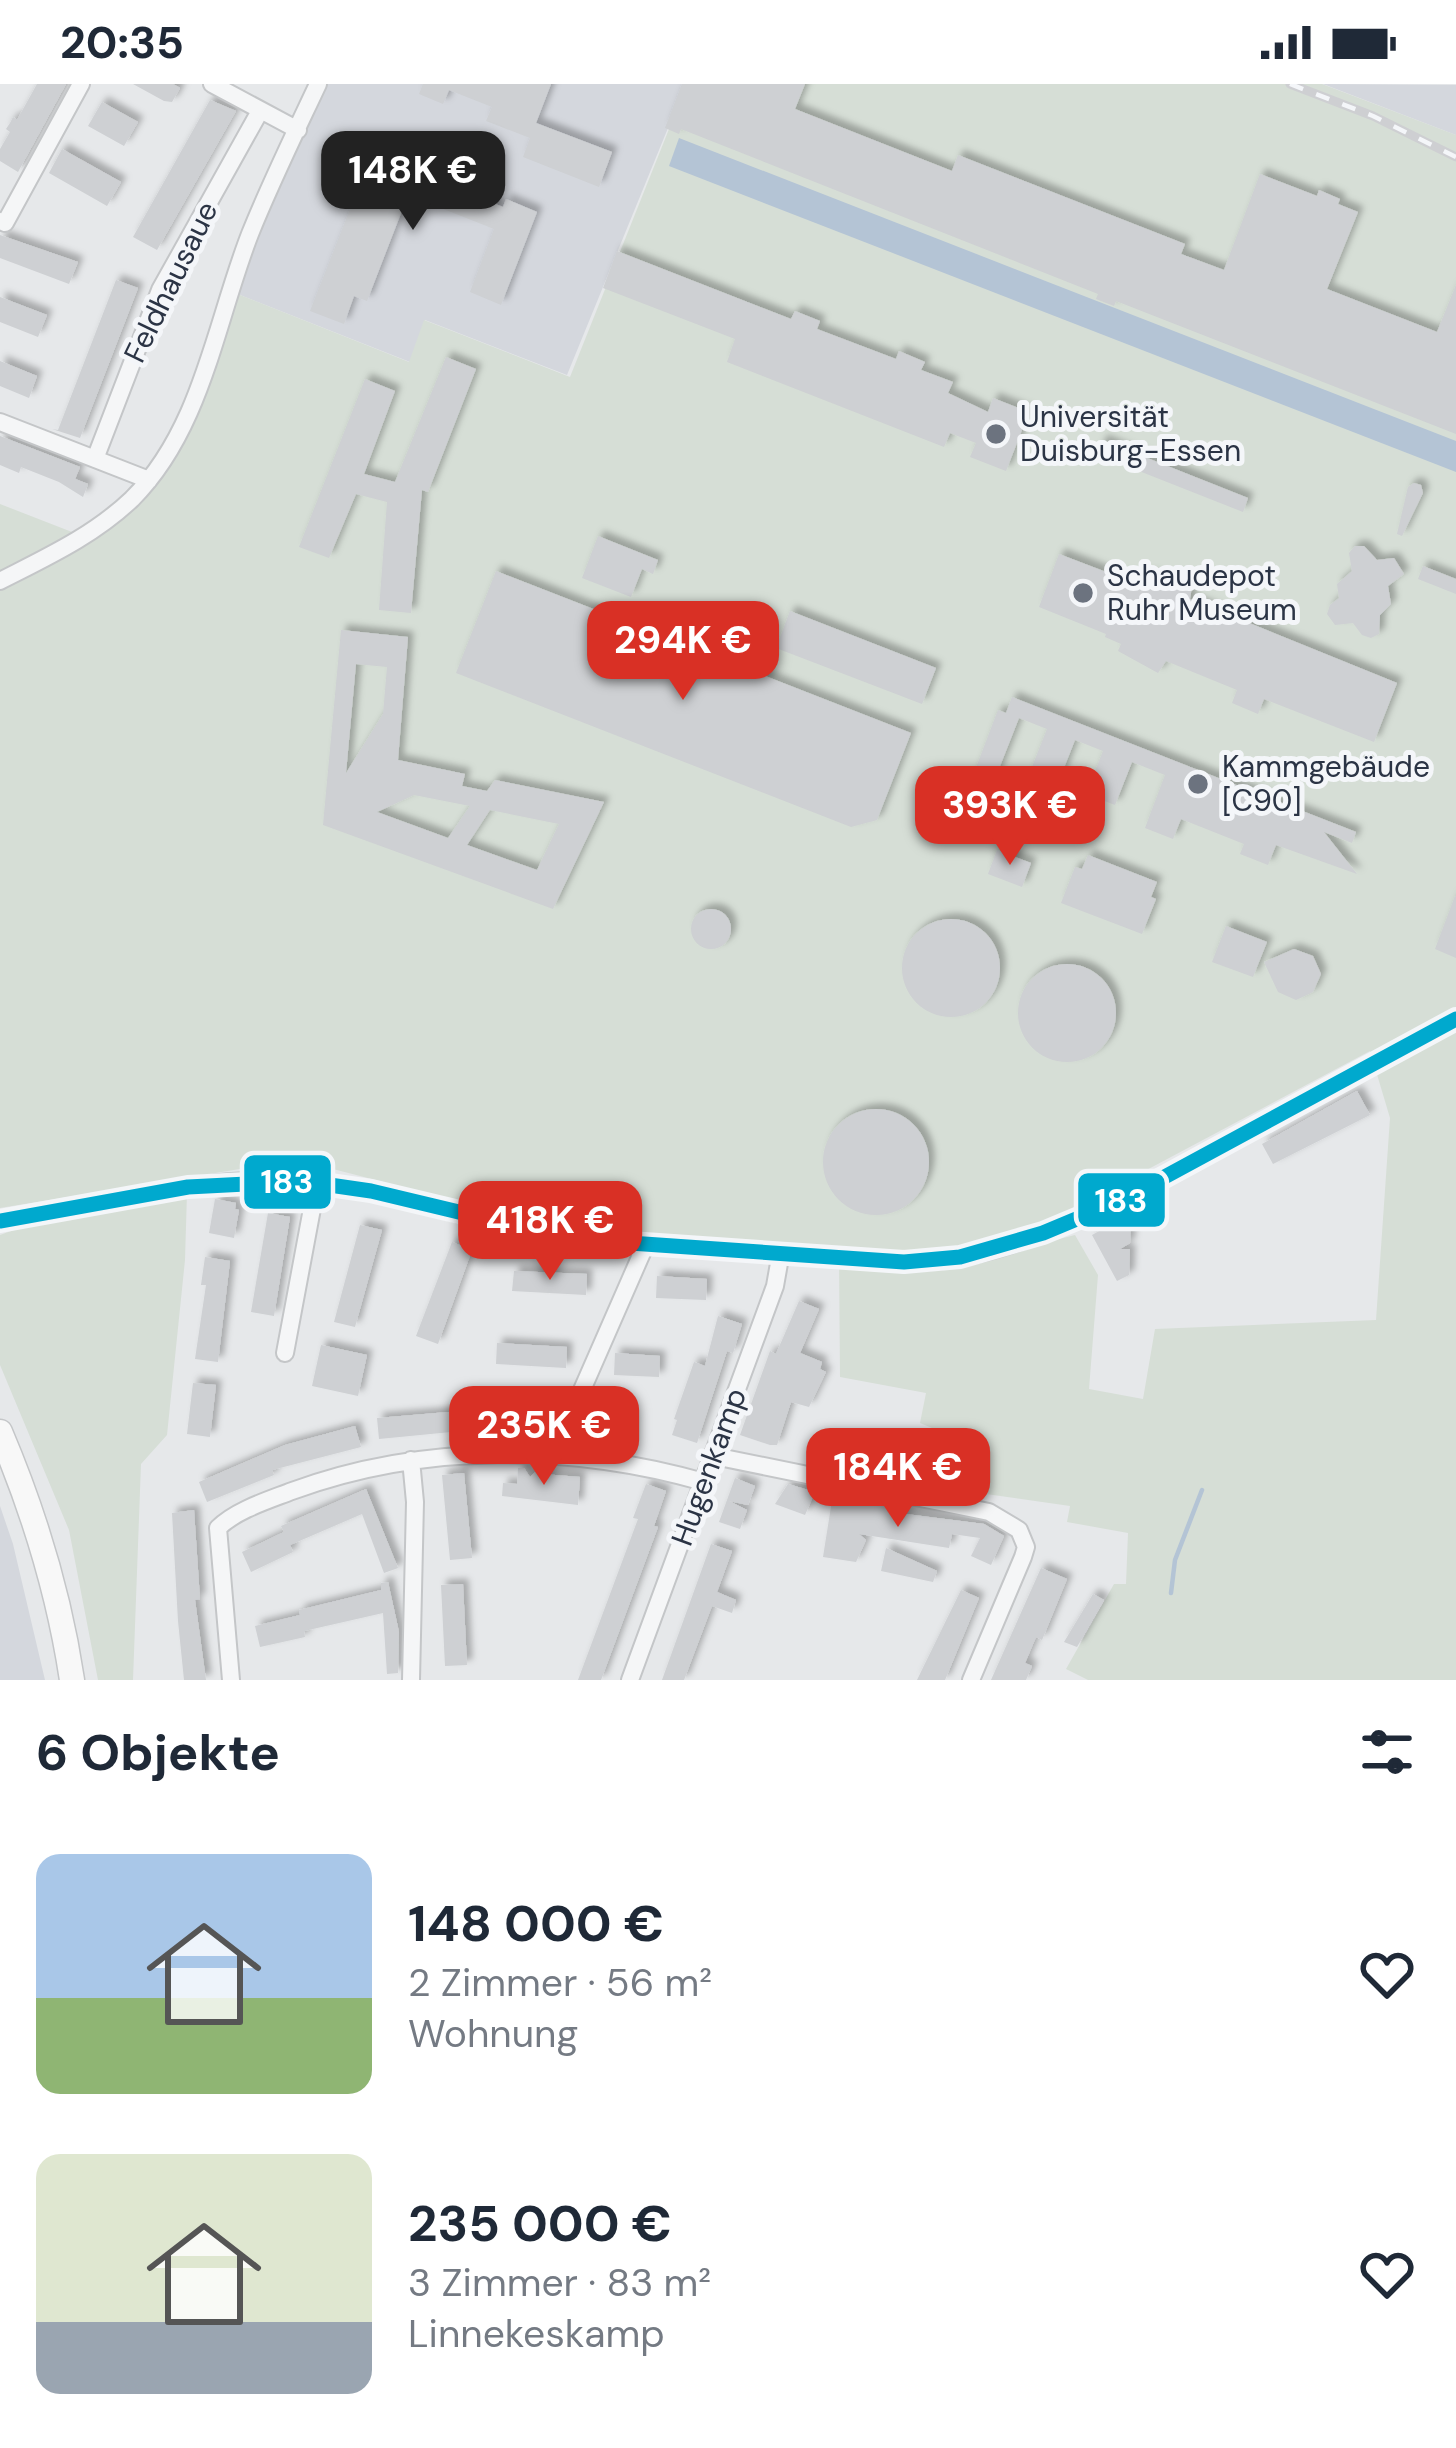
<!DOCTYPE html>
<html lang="de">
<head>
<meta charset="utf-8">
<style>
	body { margin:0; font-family:"DM Sans",sans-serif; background:#f6f6f7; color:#1f2937; height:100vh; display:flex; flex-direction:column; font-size:45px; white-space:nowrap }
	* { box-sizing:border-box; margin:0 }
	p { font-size:39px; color:#747a83 }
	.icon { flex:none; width:66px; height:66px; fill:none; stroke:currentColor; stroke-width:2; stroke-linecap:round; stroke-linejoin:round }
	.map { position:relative; height:1596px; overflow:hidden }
	.sheet { display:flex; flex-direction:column; background:#fff; flex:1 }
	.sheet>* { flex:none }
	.price { position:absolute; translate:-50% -102px; padding:0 27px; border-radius:24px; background:#d93025; color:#fff; font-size:39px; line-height:78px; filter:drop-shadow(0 3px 6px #0008) }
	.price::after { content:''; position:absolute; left:50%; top:72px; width:36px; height:27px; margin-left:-18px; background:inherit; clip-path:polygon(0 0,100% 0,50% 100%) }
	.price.active { background:#222; color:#fff }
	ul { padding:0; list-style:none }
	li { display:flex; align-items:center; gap:36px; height:300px; padding:0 36px }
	li span { display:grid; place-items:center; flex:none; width:336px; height:240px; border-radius:24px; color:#555 }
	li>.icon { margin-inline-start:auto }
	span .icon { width:144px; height:144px; fill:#fffc; stroke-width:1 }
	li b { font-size:51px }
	h2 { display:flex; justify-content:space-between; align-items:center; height:144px; padding:0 36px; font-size:51px }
	.status { display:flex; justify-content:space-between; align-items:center; height:84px; padding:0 60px; background:#fff; direction:ltr }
	.status svg { height:33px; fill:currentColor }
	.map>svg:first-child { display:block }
	.built { fill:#d4d7dd }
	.green { fill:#d6ded6 }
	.water { fill:#b4c4d5 }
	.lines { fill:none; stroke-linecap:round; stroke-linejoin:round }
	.stream { stroke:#b4c4d5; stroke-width:4.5 }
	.building { fill:#ced0d3; fill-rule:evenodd; filter:url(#shadow) }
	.minor-casing { stroke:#c4c6c8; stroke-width:20 }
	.secondary-casing { stroke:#c4c6c8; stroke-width:27 }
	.minor { stroke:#f5f6f7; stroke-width:16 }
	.secondary { stroke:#f8f8f8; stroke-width:24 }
	.rail-casing { stroke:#cecfd2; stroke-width:9 }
	.rail { stroke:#f4f6f9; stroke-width:4.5; stroke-dasharray:14; stroke-linecap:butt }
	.bus-1-casing { stroke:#f4f6f9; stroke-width:24 }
	.bus-1 { stroke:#00a9ce; stroke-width:15 }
	.poi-dot { fill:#6c737f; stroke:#f4f6f9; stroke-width:4.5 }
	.labels { text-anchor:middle; stroke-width:10; stroke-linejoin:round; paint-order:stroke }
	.street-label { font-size:30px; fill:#2b3445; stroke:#f4f6f9 }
	.poi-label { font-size:30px; fill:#2b3445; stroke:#f4f6f9; text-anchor:start }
	.line-badge { stroke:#f4f6f9; stroke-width:4.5 }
	.badge-label { font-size:33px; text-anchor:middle; font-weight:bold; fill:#fff }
</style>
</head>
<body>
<div class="status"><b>20:35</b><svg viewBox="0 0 49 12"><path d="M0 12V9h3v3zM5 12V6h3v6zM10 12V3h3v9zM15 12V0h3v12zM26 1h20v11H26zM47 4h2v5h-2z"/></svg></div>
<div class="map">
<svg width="1456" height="1596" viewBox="0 0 1456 1596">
	<defs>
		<filter id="shadow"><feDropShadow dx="5.5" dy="-5.5" stdDeviation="3" flood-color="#0004"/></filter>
	</defs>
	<rect width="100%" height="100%" fill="#e6e8ea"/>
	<!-- built -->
	<path class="built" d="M325 0H686L567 291 425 236 410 278 235 209 254 154Z
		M1323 0 1456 1V51Z
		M0 1422 13 1460 45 1596H0Z"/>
	<!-- green -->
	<path class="green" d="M687 0H1322L1456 51V1596H1088L1066 1585 1114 1500H1126L1128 1449 1067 1438 1070 1422 922 1401 932 1344 920 1339 926 1309 840 1293 839 1173 932 1183 961 1180 1075 1151 1098 1191 1089 1305 1143 1315 1155 1245 1376 1236 1390 1034 1370 967 1062 1131 1009 1154 931 1173 782 1167 723 1154 561 1144 333 1085H240L0 1124V420L90 455C182 386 198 312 235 209L409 278 424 236 570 293Z
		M187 1109 185 1176 167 1351 141 1380 133 1596H98L69 1446 0 1281V1151L55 1131Z"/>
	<!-- water -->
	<path class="water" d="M679 54 1456 357V388L669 82Z"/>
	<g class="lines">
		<!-- stream -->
		<path class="stream" d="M1171 1509 1175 1476 1202 1406"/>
	</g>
	<!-- building -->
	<path class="building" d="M37 0H66L18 88 0 77V65L10 48 6 45 10 39 13 33 17 36Z
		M133 0H173L180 4 172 18 164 17Z
		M423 0H551L536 39 612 68 599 103 523 73 530 54 486 37 492 23 449 6 443 20 419 10Z
		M682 0H805L795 25 952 87 958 71 1185 160 1181 170 1224 186 1260 90 1317 112 1319 106 1340 115 1338 120 1358 128 1327 205 1437 248 1456 201V350L1116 217 1114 222 1101 217 1096 215 1098 210 681 45 679 50 665 44Z
		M210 16 236 27 157 166 133 153Z
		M102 18 138 38 124 62 88 42Z
		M376 59 417 76 412 87 503 123 506 115 537 128 501 221 470 208 494 145 408 111 367 217 354 212 344 240 310 227Z
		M62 65 121 98 107 122 49 89Z
		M0 151 78 178 69 200 0 174Z
		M617 167 791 235 795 227 820 237 817 245 896 275 899 267 925 278 921 286 953 298 948 309 988 328 993 314 1029 328 1006 387 970 373 976 359 950 349 944 363 727 278 735 255 603 204Z
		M116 196 138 204 80 354 52 345 58 346Z
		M0 213 47 231 38 253 0 238Z
		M446 273 476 285 428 408 422 406 411 529 379 526 387 418 356 410 329 474 299 463 365 295 395 307 364 390 395 398Z
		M0 277 37 292 29 314 0 302Z
		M0 352 80 383 75 395 88 400 83 413 59 398 21 383 19 389 0 381Z
		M1102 356 1248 414 1243 428 1096 370Z
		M1414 399 1421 401 1423 409 1402 452 1397 450 1408 403Z
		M598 452 658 476 653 490 642 485 631 513 582 494Z
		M1355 462H1364L1377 476 1394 474 1404 490 1388 502 1391 520 1380 531 1379 550 1371 554 1362 551 1353 539 1335 541 1327 530 1330 521 1339 514 1337 500 1352 487 1349 469Z
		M1059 470 1127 496 1128 492 1145 499 1148 491 1192 502 1190 515 1397 599 1374 658 1264 615 1258 630 1232 619 1237 606 1166 577 1158 589 1118 567 1121 560 1105 553 1106 550 1039 523Z
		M1423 482 1456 495V510L1418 495Z
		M496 487 911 649 877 736 851 743 456 589Z
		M790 527 936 584 922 620 776 564Z
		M341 546 408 553 398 676 465 690 462 702 487 707 495 696 604 718 553 825 323 741ZM356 580 387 583 383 630 346 689ZM414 711 470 722 448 754 377 728ZM490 726 559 740 537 786 467 761Z
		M1012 613 1356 748 1352 759 1324 748 1357 790 1276 761 1268 781 1240 770 1244 760 1181 735 1173 755 1145 744 1165 691 1132 678 1115 721 1086 710 1103 667 1075 656 1058 699 1030 688 1047 645 1019 634 989 710 969 702 998 626 1006 629Z
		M997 766 1031 779 1022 803 988 790Z
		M1088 771 1157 798 1151 813 1156 815 1142 850 1061 819 1075 783 1082 785Z
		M1455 812 1456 813V874L1435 865Z
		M691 845a20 20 0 1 1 40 0a20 20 0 1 1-40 0Z
		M902 884a49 49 0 1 1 98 0a49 49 0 1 1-98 0Z
		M1226 842 1267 858 1253 893 1212 878Z
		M1294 865 1313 872 1321 890 1313 908 1296 916 1278 908 1264 878Z
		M1018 929a49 49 0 1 1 98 0a49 49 0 1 1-98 0Z
		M1357 1007 1370 1031 1273 1080 1262 1060Z
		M823 1078a53 53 0 1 1 106 0a53 53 0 1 1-106 0Z
		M215 1115 236 1119 235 1125 239 1126 234 1154 209 1149Z
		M268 1129 290 1133 274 1232 251 1228Z
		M1131 1130 1130 1159 1120 1165H1130L1129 1191 1117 1197 1092 1151Z
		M360 1141 382 1146 355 1243 334 1238Z
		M452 1158 472 1166 438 1260 416 1252Z
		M205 1173 230 1177 218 1278 195 1275 206 1201H201Z
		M514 1187 587 1190 586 1211 512 1207Z
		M657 1192 707 1195 706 1216 656 1214Z
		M799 1217 819 1225 800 1269 822 1278 820 1285 826 1288 809 1323 791 1318 777 1361H770L740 1351 770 1267 776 1270Z
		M718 1232 742 1240 733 1269 727 1267 697 1359 672 1351 677 1336 674 1335 694 1278 705 1282Z
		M497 1259 567 1263 566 1284 496 1280Z
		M321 1261 367 1271 358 1312 312 1302Z
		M615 1269 660 1272 659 1293 614 1291Z
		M193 1299 216 1301 210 1353 187 1350Z
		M472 1326 542 1329 541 1350 451 1348 379 1355 377 1334Z
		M588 1336 629 1338 627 1360 587 1358Z
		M355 1342 361 1363 272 1386 274 1391 207 1418 199 1398 285 1361Z
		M882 1359 907 1366 904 1387 881 1384Z
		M518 1384H524L530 1393 538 1385 543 1390 580 1393 578 1421 502 1412 503 1399 517 1400Z
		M464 1389 472 1474 450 1476 442 1391Z
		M735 1394 755 1402 748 1421 729 1417 747 1426 740 1445 719 1438Z
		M646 1400 666 1407 654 1442 658 1443 601 1596H578L638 1435 633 1434Z
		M788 1400 815 1408 805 1431 775 1420Z
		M366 1405 398 1484 384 1489 362 1430 290 1461 293 1468 251 1488 242 1468 284 1448 281 1442Z
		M833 1410 899 1423 898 1429 984 1440 1004 1452 991 1481 971 1472 980 1454 952 1450 949 1464 859 1450 866 1456 856 1478 823 1473Z
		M194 1426 200 1515 195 1516 206 1596H184L178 1537 172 1429Z
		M711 1460 732 1467 717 1508 736 1516 732 1529 712 1522 684 1596H662Z
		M886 1464 937 1487 933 1498 881 1487Z
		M1041 1484 1067 1495 1042 1556 1036 1553 1025 1579 1032 1582 1026 1596H991Z
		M388 1498 399 1548 398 1589 387 1590 383 1529 304 1547 305 1553 260 1563 255 1542 300 1531 299 1526 381 1506V1499Z
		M463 1500 467 1581 445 1582 441 1501Z
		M961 1506 979 1514 945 1596H917Z
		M1093 1510 1104 1516 1077 1563 1064 1558Z"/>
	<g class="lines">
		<!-- minor casing -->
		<g class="minor-casing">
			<path id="minor" d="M212 0 298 46
				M0 137 5 139 81 0
				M0 338 149 396
				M95 375 160 206 260 27
				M0 497C47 473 93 452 132 415 202 345 215 240 250 150 270 100 295 49 318 0
				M0 1137C99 1123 201 1090 302 1097 395 1104 481 1143 572 1155L904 1178C979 1180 1054 1146 1122 1116L1456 935
				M285 1269 317 1098
				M554 1370 645 1162
				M714 1372 989 1428 1019 1446 1026 1463 1023 1473 971 1596
				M411 1376 415 1418 411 1596
				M231 1596 218 1444C236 1426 269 1416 292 1407 423 1359 571 1360 704 1398
				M630 1596 775 1202 781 1168"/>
		</g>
		<!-- secondary casing -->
		<g class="secondary-casing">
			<path id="secondary" d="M0 1348C34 1428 59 1509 72 1596"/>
		</g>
		<!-- minor -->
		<use href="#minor" class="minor"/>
		<!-- secondary -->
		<use href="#secondary" class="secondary"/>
		<!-- rail casing -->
		<g class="rail-casing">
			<path id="rail" d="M1290 0 1373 32 1456 73"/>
		</g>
		<!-- rail -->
		<use href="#rail" class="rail"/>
		<!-- bus-1 casing -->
		<g class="bus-1-casing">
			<path id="bus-1" d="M0 1137 188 1103 302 1097 371 1107 572 1155 904 1178 960 1173 1043 1149 1122 1116 1456 935"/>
		</g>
		<!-- bus-1 -->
		<use href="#bus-1" class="bus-1"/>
	</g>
	<!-- markers -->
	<g class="poi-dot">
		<circle cx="996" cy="350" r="12"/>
		<circle cx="1083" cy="509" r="12"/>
		<circle cx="1198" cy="700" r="12"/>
	</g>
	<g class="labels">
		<!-- street labels -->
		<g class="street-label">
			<text transform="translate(171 198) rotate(-64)" y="10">Feldhausaue</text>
			<text transform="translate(709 1383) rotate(-70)" y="10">Hugenkamp</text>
		</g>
		<!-- poi labels -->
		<g class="poi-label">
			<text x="1020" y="343">Universität<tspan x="1020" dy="34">Duisburg-Essen</tspan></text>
			<text x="1107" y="502">Schaudepot<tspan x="1107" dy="34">Ruhr Museum</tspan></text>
			<text x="1222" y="693">Kammgebäude<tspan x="1222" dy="34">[C90]</tspan></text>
		</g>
	</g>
	<g class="line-badge">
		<rect x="242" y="1069" width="91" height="58" rx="12" fill="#00a9ce"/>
		<rect x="1076" y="1087" width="91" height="58" rx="12" fill="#00a9ce"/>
	</g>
	<g class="badge-label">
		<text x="287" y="1109">183</text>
		<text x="1121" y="1128">183</text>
	</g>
</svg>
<b class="price active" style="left:413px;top:149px">148K €</b>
<b class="price" style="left:683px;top:619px">294K €</b>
<b class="price" style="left:1010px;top:784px">393K €</b>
<b class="price" style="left:550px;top:1199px">418K €</b>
<b class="price" style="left:544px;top:1404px">235K €</b>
<b class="price" style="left:898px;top:1446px">184K €</b>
</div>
<section class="sheet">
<h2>6 Objekte<svg class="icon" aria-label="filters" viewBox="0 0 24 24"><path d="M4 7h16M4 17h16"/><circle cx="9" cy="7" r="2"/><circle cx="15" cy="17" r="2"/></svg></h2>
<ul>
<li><span style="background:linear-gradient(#a9c7e8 60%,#8fb573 0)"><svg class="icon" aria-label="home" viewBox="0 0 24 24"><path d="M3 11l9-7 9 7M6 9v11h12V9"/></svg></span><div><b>148 000 €</b><p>2 Zimmer · 56 m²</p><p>Wohnung</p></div><svg class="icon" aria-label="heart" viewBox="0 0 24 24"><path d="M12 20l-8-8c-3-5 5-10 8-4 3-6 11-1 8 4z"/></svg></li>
<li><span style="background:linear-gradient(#dfe7d0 70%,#9aa5b1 0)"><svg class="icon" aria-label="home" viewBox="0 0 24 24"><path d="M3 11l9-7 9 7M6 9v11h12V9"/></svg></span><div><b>235 000 €</b><p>3 Zimmer · 83 m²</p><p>Linnekeskamp</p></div><svg class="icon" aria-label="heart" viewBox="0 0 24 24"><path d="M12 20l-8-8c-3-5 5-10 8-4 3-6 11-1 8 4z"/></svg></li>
</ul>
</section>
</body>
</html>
